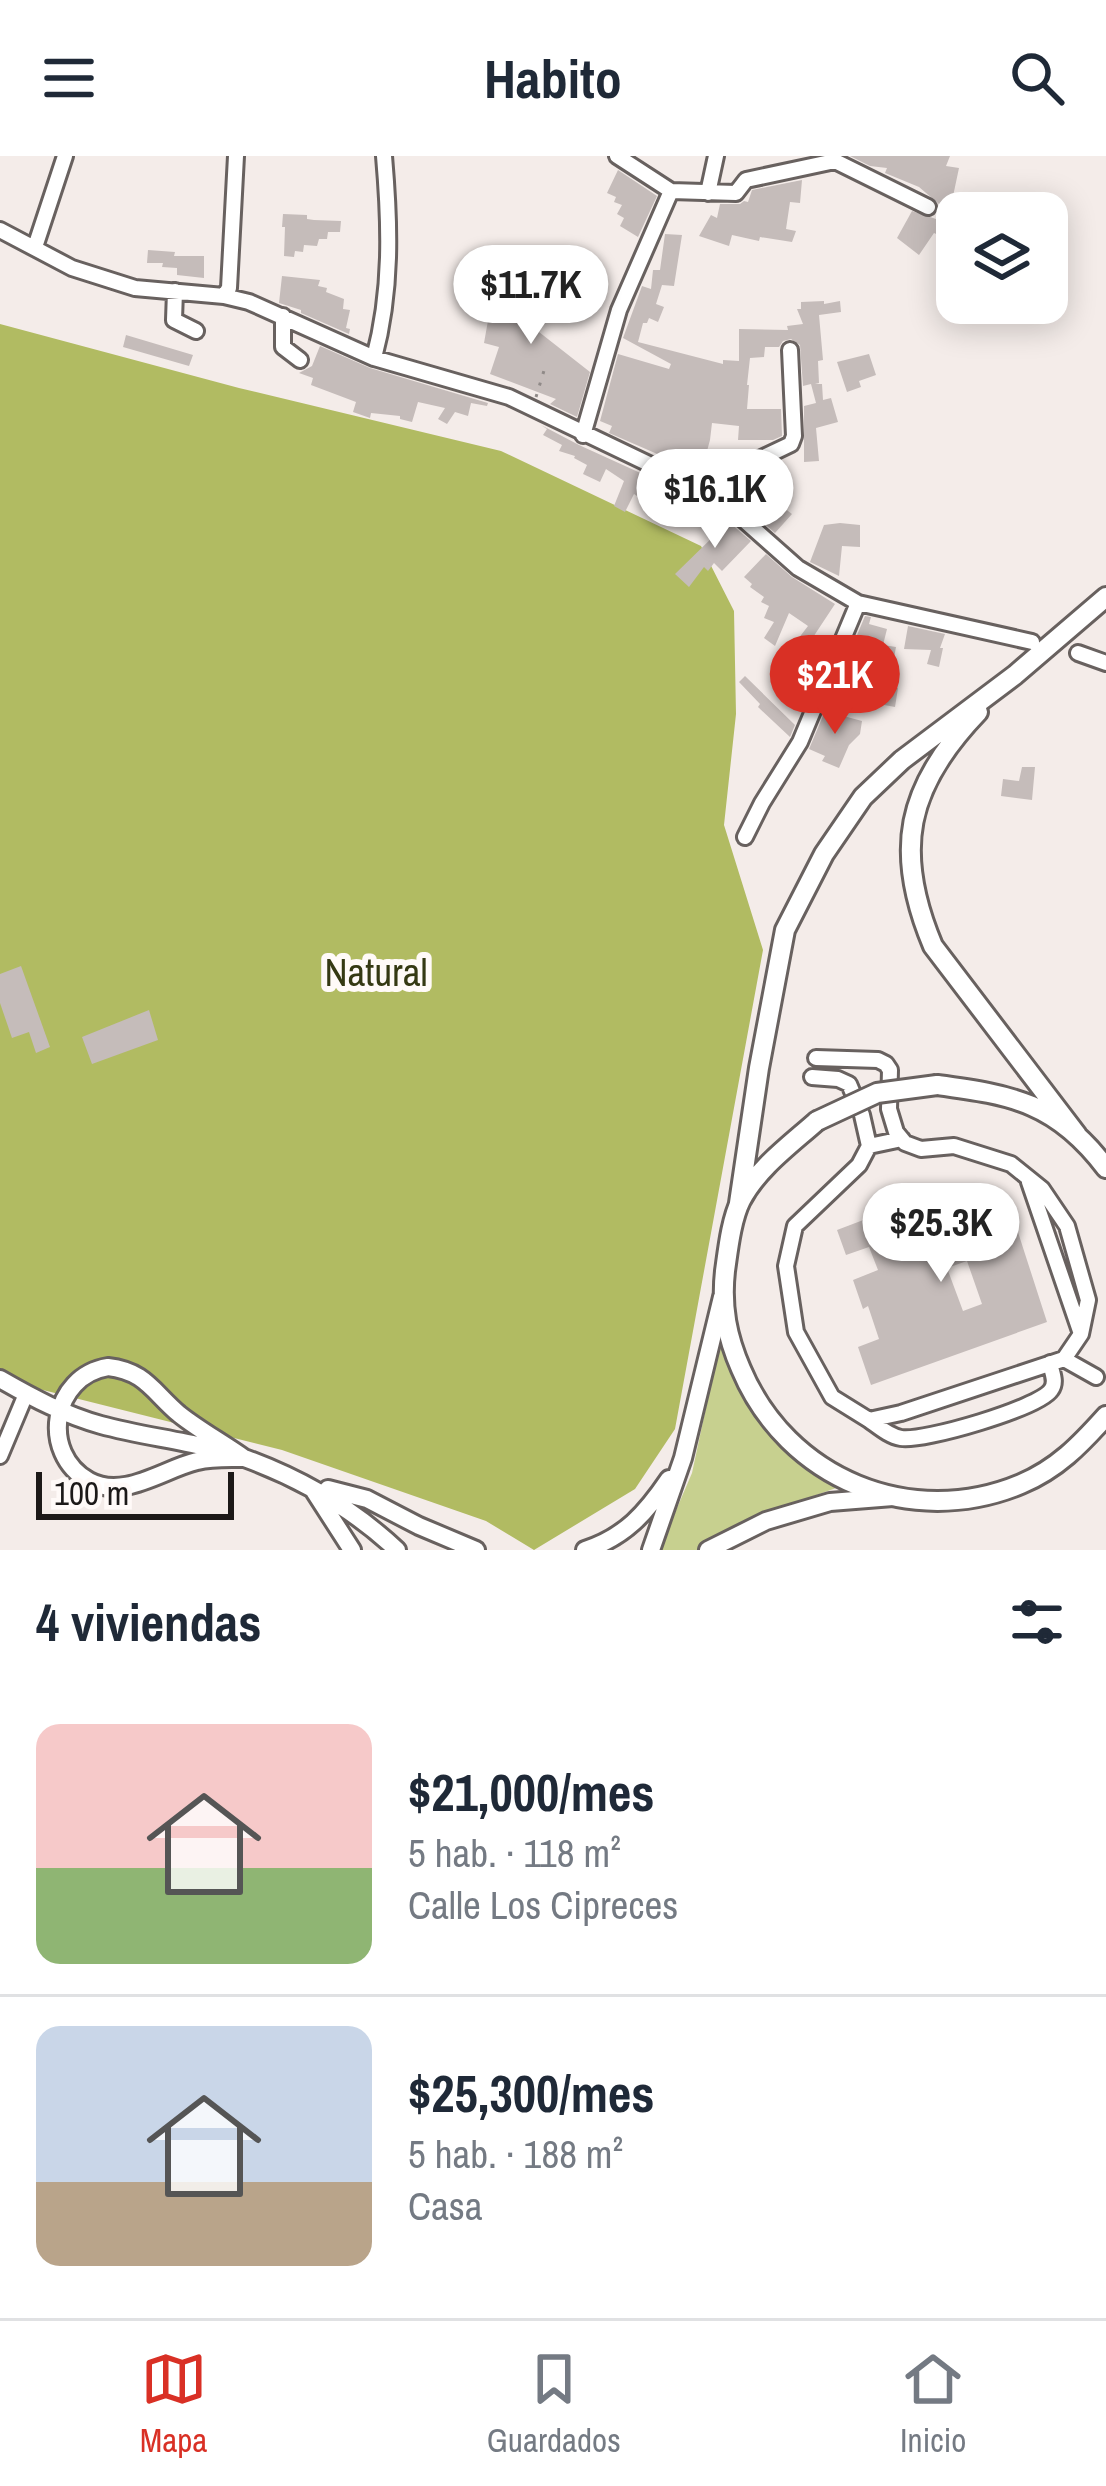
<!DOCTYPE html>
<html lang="es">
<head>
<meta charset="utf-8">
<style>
	body { margin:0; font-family:"Archivo Narrow",sans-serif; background:#f6f6f7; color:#1f2937; height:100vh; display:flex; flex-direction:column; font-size:45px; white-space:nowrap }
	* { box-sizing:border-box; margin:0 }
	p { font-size:39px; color:#747a83 }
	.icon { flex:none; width:66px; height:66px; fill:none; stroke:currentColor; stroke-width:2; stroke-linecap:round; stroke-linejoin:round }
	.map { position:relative; height:1394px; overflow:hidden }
	.drawer { display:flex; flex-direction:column; background:#fff; flex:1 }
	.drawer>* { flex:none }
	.controls { position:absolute; left:936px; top:36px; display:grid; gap:24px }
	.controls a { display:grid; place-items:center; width:132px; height:132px; border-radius:24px; background:#fff; box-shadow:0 6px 30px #0003; font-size:60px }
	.scale { position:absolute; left:36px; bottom:30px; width:198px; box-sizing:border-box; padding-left:12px; border:6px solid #1c1918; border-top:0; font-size:33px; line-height:42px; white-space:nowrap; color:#1c1918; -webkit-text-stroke:9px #fffaf8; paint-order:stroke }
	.price { position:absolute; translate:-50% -102px; padding:0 27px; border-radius:42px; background:#fff; color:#222; font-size:39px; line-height:78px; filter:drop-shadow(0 3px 6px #0008) }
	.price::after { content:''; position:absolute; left:50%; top:72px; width:36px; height:27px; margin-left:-18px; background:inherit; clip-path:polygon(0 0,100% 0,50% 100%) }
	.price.on { background:#d93025; color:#fff }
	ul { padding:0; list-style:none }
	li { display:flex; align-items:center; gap:36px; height:300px; padding:0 36px }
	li+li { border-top:3px solid #e0e1e3 }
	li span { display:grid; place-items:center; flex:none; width:336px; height:240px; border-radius:24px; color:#555 }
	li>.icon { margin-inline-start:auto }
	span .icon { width:144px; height:144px; fill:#fffc; stroke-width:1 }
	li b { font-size:51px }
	h2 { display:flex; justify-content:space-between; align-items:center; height:144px; padding:0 36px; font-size:51px }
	header { display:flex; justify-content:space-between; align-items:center; height:156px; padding:0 36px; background:#fff; font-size:54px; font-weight:800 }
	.tab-bar { display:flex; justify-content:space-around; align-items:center; height:168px; border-top:3px solid #e0e1e3; background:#fff; font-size:33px; color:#747a83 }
	.tab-bar a { display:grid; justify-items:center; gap:6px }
	.tab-bar .on { color:#d93025 }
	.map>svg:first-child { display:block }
	.green { fill:#c7d08f }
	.forest { fill:#b1bb62 }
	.building { fill:#c5bcba; fill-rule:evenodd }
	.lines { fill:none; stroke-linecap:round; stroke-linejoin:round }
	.minor-casing { stroke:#68615f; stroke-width:20 }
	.major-casing { stroke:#68615f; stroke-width:22 }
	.highway-casing { stroke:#68615f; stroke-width:24 }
	.path { stroke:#908a88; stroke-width:3; stroke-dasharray:3 9; stroke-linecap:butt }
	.minor { stroke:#fff; stroke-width:14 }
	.major { stroke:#fff; stroke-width:16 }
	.highway { stroke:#fff; stroke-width:18 }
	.highway-bridge-casing { stroke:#68615f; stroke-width:24; stroke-linecap:butt }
	.highway-bridge { stroke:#fff; stroke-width:18 }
	.labels { text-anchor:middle; stroke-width:12; stroke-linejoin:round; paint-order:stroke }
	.park-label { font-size:39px; fill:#353913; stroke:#fffaf8 }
</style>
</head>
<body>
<header><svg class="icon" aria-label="menu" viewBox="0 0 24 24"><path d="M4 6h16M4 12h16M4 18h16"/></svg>Habito<svg class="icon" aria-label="search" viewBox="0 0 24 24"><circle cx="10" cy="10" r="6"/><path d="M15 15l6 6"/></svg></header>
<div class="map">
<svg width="1106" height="1394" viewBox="0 0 1106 1394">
	<rect width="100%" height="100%" fill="#f4ece9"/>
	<!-- green -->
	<path class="green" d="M720 1186 753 1251 842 1330 742 1365 699 1394H659L692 1317Z"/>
	<!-- forest -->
	<path class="forest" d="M0 168 239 232 501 295 701 390 734 455 736 558 724 669 763 794 675 1273 635 1333 534 1394 486 1365 282 1294 31 1231 0 1212Z"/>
	<!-- building -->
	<path class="building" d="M850 0H950L946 10 959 12 952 45 939 48 919 31 885 17 887 12 870 10Z
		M618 14 657 40 638 81 620 70 624 62 617 58 622 49 614 46 616 41 607 37Z
		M802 24 800 47 790 46 786 73 796 75 792 86 760 81 759 85 732 79 729 90 699 80 711 59 717 62 720 48H740L744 45 748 46 752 34Z
		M912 55 951 68 945 82 934 77 919 99 897 82Z
		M283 58 307 59V63L314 64 341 65 340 76H328L327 83H319L317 90 304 89 303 96 295 95 294 101 284 100 285 71H282Z
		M665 78 682 79 674 130 662 129 656 148 664 151 658 166 649 162 647 167H643L638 186 723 208V204L739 205V173L788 174 787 170 803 168 797 153H801V146L824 145V148L840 145 841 156 819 159 823 204 818 205 819 227 815 228H822L823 244 831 242 838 266 816 272 819 305 804 306V250L816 247 811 228 803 230 800 189 791 183 783 185 779 191H765L764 201 750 202 747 229H749L747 253H781L782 280 773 284H738L739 270 712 267 710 284 701 317 609 277 612 270 600 265 618 198 669 213 671 208 623 182 642 130 651 133 653 114H660Z
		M148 94 175 96 174 100H204V122L177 119V112L162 111 163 107H147Z
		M512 108 530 118 523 140 548 148 539 176 590 216 577 261 550 248 556 243 490 218 499 191 484 187 489 159 498 132Z
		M282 120 320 124 318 130 327 132 326 136 344 143 343 153 350 154 346 172 350 173 349 178 301 157V154L279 147Z
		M126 179 193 199 189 210 123 191Z
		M320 190 370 212 488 247 487 250 471 247 468 260 455 256 447 268 438 263 445 252 418 246 412 266 400 263V260L371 257 370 262 353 256 356 246 311 229 313 222 299 217 312 210Z
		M869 198 876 219 859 225 861 231 847 236 837 206Z
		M541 269 579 289 658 325 657 328 666 332 658 347 639 336 637 340 634 338 625 356 614 350 624 325 606 313 600 326 583 318 587 309 574 302 575 300 559 295 562 289 543 279 547 273Z
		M765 313 780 333 771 342 792 358 775 377 748 353 750 351 736 337 739 334 733 328 747 324Z
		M717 356 751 385 722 415 714 407 708 415 704 411 689 431 675 418 721 373 710 363Z
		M840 367 860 369V391L842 390 839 420 810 406 824 369Z
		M766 398 792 421 835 448 796 507 785 500 808 470 789 457 775 490 764 482 774 466 764 462 769 450 761 446 764 441 750 431 752 428 744 421Z
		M865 460 871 461 869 468 887 473 883 489 896 491 894 502 878 498 873 525 898 532 895 551 879 548 880 542 848 533 845 543 831 541Z
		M908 470 945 478 940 492H943L939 511 927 508 931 494 904 493Z
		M745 520 795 569 790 581 758 551 760 548 739 526Z
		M825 555 862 565 860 578 849 589 839 612 822 605 825 600 809 593Z
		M1022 611H1035L1032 644 1001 640 1003 623 1019 625Z
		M21 810 50 891 36 897 29 876 12 882 0 847V818Z
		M149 854 158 884 92 908 82 881Z
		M1006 1039 1047 1166 871 1229 858 1191 879 1183 868 1150 863 1153 853 1124 878 1114 869 1091 846 1099 837 1074 916 1044 925 1069ZM967 1105 982 1148 963 1155 947 1112Z"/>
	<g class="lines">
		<!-- minor casing -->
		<g class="minor-casing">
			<path id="minor" d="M617 0 671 35 736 37 746 24 835 5 928 51
				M708 37 716 0
				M0 74 72 112 135 132 224 140 249 146 374 202 509 241 699 332 728 350 798 412 858 447 1032 486
				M35 91 65 0
				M175 135 174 164 196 175
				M224 140 229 132 236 0
				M283 160V191L300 204
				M374 202C392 135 390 69 384 0
				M583 279 619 154 671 35
				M699 332 791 288 794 280 790 194
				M1078 497 1106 507
				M745 681 762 647 800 586 858 447
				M812 921 838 923 849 928 862 959 869 990 859 1009 795 1070 786 1110 796 1176 832 1241 869 1264 901 1257 1064 1203 1081 1178 1088 1144 1067 1070 1042 1033 1011 1008 954 990 921 993 905 987 896 976 889 953 890 914 886 908 878 904 816 902
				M869 990 902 983
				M1029 1026 1080 1175
				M1064 1203 1096 1221
				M869 1264C879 1271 889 1280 901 1282 923 1286 1039 1252 1051 1234 1057 1226 1052 1217 1050 1207
				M0 1300 26 1238"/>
		</g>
		<!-- major casing -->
		<g class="major-casing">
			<path id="major" d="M108 1211C145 1215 153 1236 179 1258 199 1274 223 1287 244 1302 228 1302 212 1301 197 1305 163 1313 124 1344 89 1325 39 1297 52 1220 108 1211Z
				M0 1223C33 1242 65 1259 101 1269 149 1282 200 1286 247 1303 304 1324 352 1352 397 1394
				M328 1333 367 1343 419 1370 476 1394
				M314 1335 352 1394
				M585 1394C625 1381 646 1357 669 1323
				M651 1394 683 1302 722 1141
				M708 1394 766 1365 830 1346 893 1341"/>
		</g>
		<!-- highway casing -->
		<g class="highway-casing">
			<path id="highway" d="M978 556C906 631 893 695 933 790L1077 979
				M937 929C1013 939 1057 947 1106 1012
				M817 965C790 989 758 1012 741 1044 731 1064 728 1094 725 1115 721 1151 727 1181 741 1213 787 1323 911 1374 1021 1328 1057 1313 1080 1289 1106 1260
				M739 1047 759 912 785 774 824 698 863 641 902 604 1015 519 1106 441"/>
		</g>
		<!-- path -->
		<path class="path" d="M536 241 546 208"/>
		<!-- minor -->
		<use href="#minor" class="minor"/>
		<!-- major -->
		<use href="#major" class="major"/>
		<!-- highway -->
		<use href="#highway" class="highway"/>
		<!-- highway-bridge casing -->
		<g class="highway-bridge-casing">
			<path id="highway-bridge" d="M817 965 877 937 937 929"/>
		</g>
		<!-- highway-bridge -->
		<use href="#highway-bridge" class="highway-bridge"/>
	</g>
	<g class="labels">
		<!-- park labels -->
		<g class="park-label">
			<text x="376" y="830">Natural</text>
		</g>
	</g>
</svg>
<div class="controls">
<a><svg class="icon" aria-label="layers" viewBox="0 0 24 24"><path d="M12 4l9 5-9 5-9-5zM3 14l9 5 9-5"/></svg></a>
</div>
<div class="scale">100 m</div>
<b class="price" style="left:531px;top:191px">$11.7K</b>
<b class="price" style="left:715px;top:395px">$16.1K</b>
<b class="price on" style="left:835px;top:581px">$21K</b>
<b class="price" style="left:941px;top:1129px">$25.3K</b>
</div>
<section class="drawer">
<h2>4 viviendas<svg class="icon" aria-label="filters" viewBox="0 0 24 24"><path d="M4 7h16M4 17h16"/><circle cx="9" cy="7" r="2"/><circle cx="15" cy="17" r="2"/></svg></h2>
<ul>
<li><span style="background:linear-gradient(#f6c9c9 60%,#8fb573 0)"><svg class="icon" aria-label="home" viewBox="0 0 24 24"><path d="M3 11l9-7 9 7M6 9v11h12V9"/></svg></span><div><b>$21,000/mes</b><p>5 hab. · 118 m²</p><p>Calle Los Cipreces</p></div></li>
<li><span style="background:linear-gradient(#c9d6e8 65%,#b9a48a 0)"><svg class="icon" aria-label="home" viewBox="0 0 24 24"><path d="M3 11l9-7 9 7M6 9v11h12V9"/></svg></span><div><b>$25,300/mes</b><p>5 hab. · 188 m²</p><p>Casa</p></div></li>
</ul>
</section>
<nav class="tab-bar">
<a class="on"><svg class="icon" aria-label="map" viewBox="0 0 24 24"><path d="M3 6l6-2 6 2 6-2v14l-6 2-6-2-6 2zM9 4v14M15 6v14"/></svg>Mapa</a>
<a><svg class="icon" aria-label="saved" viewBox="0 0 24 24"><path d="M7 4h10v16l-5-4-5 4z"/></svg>Guardados</a>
<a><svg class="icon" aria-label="home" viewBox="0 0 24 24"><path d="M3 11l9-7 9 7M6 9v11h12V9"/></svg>Inicio</a>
</nav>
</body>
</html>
